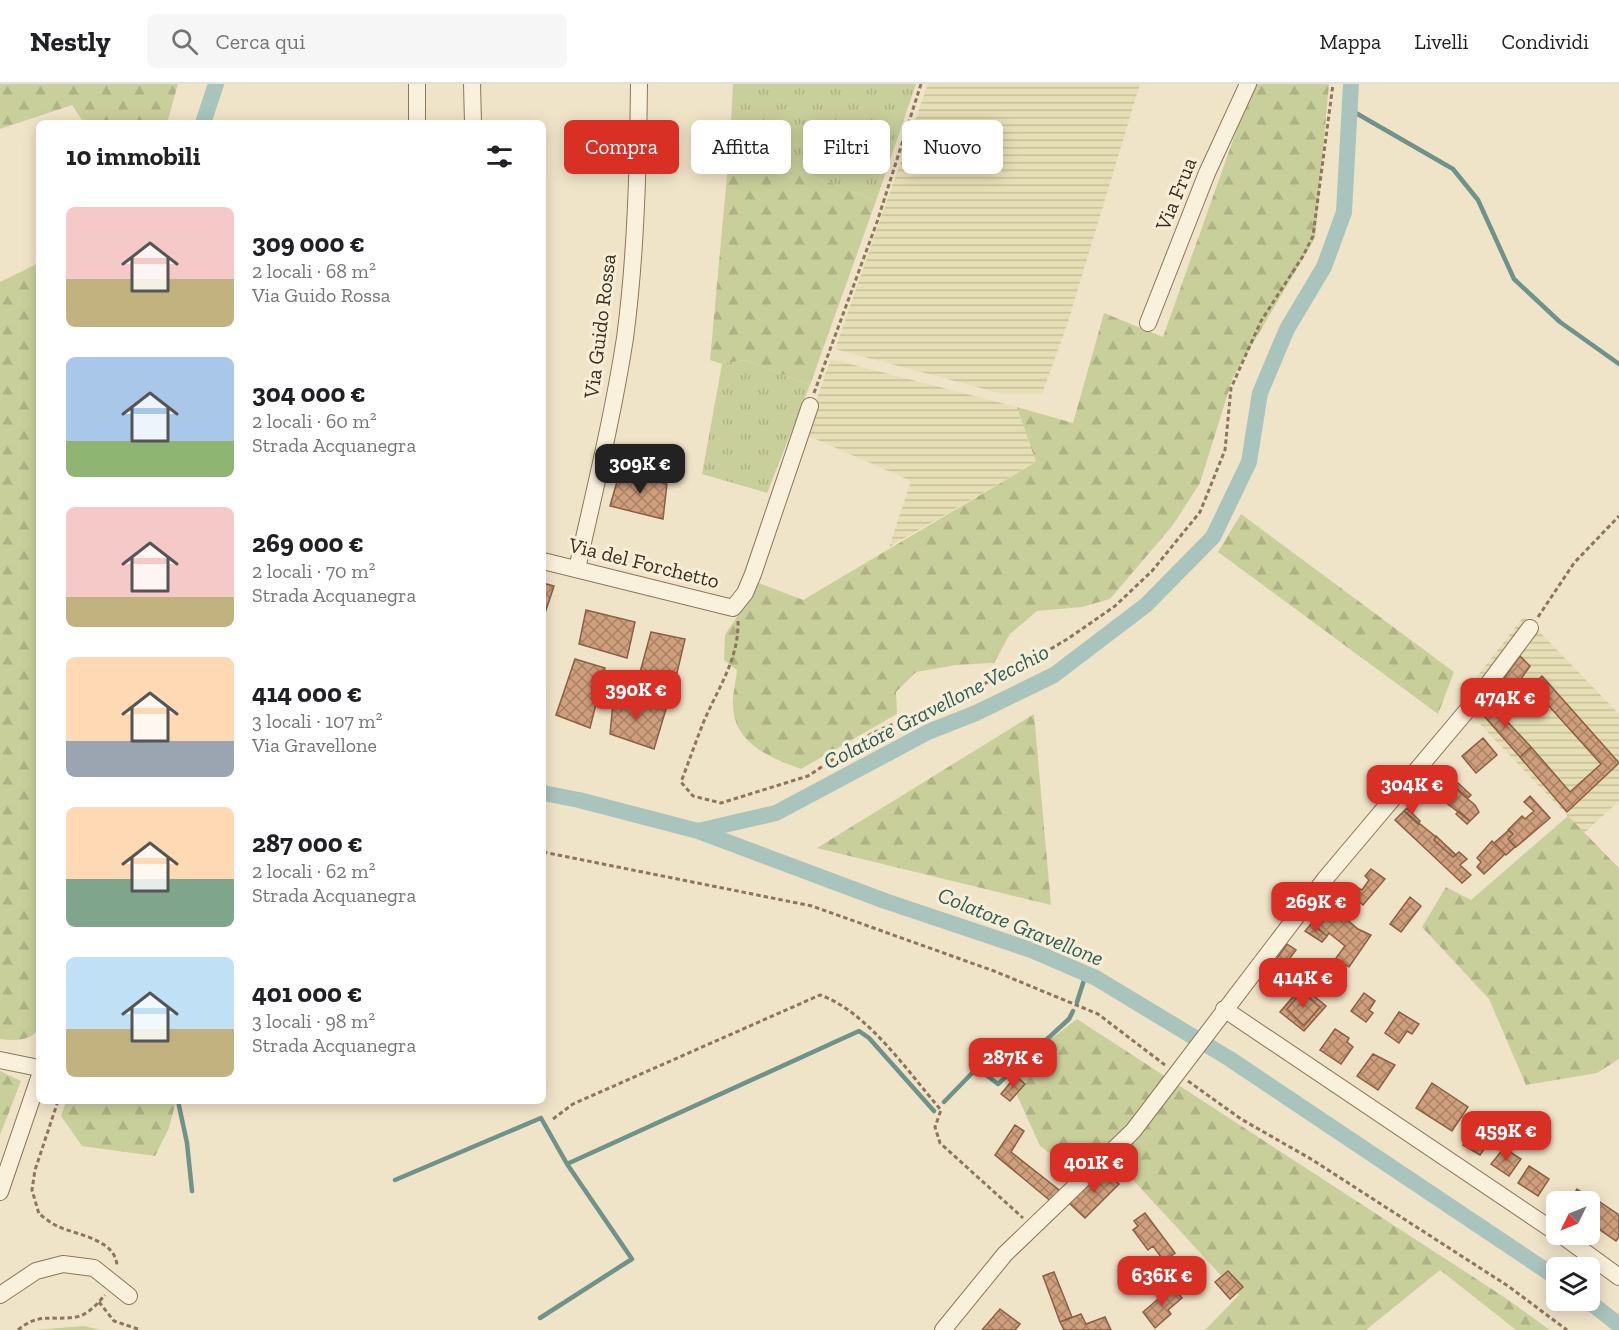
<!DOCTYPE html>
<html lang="it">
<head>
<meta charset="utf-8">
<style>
	body { margin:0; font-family:"Zilla Slab",serif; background:#f6f6f6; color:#202124; height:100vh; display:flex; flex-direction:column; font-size:22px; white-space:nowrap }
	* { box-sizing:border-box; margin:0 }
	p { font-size:20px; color:#757577 }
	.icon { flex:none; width:33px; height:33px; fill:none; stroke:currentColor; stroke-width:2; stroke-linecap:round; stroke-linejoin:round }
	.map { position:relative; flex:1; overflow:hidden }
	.sheet { position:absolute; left:36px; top:36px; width:510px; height:984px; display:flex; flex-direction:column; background:#fff; border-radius:9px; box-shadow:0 3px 15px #0003 }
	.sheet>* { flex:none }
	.hud { position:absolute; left:564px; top:36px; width:570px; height:54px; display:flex; gap:12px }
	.needle { width:39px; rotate:227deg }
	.buttons { position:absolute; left:1546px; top:1107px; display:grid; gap:12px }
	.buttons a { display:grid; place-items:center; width:54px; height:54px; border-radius:9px; background:#fff; box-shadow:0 3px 15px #0003; font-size:30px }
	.price { position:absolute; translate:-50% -51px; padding:0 14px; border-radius:12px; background:#d93025; color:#fff; font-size:20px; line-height:39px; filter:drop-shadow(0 2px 3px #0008) }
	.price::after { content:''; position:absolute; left:50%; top:36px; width:18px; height:14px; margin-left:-9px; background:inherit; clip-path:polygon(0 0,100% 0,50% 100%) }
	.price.selected { background:#222; color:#fff }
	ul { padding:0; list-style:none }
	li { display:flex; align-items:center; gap:18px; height:150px; padding:0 30px }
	li span { display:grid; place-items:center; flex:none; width:168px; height:120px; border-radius:9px; color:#555 }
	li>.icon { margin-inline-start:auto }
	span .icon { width:72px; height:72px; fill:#fffc; stroke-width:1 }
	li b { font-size:26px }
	h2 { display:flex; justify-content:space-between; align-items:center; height:72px; padding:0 30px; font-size:26px }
	.tag { padding:0 21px; border-radius:9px; background:#fff; box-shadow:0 3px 15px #0003; font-size:21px; line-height:54px }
	.tag.selected { background:#d93025; color:#fff }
	header { display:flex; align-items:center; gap:36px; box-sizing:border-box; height:84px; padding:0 30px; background:#fff; border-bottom:2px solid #e0e0e0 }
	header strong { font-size:28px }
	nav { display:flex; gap:33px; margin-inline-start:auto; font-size:21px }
	.search { width:420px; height:54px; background:#f6f6f6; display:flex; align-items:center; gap:15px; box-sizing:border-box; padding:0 21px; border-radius:9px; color:#757577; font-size:22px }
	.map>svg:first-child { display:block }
	.farmland { fill:url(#farmland-rules) }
	.grass { fill:url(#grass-tufts) }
	.forest { fill:url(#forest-firs) }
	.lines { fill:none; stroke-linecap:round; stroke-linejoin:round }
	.stream { stroke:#6f938a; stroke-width:4.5 }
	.canal { stroke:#a9c4bc; stroke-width:16 }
	.building { fill:url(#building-cross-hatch); stroke:#8d5f41; stroke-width:1.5; fill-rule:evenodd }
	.minor-casing { stroke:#8d765c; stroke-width:18 }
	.path { stroke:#8d765c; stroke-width:3; stroke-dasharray:4.5 3; stroke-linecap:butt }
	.minor { stroke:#faf1dc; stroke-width:16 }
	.labels { text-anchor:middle; stroke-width:6; stroke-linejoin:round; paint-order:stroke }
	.street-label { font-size:21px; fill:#3d2e20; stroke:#f7eed8 }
	.water-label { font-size:22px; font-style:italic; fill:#2f5d5a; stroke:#f7eed8 }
</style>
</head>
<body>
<header>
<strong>Nestly</strong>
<div class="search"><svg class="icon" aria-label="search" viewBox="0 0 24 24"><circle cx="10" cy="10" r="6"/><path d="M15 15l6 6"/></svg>Cerca qui</div>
<nav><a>Mappa</a><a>Livelli</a><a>Condividi</a></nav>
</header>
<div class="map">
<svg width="1619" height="1246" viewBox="0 0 1619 1246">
	<defs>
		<pattern id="farmland-rules" width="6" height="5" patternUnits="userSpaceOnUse" patternTransform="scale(1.5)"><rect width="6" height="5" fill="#e6deb5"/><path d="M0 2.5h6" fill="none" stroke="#c6bf9b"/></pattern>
		<pattern id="grass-tufts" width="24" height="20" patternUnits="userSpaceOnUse" patternTransform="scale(1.5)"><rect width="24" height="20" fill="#c9cf9b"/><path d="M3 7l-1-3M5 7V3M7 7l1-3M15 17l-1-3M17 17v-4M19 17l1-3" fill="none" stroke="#aeb285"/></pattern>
		<pattern id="forest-firs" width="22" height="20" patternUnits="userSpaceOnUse" patternTransform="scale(1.5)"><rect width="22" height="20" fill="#c9cf9b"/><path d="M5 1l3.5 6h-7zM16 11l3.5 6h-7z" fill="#aeb285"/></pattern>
		<pattern id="building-cross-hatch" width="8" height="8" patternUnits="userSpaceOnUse" patternTransform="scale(1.5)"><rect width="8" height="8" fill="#cf9f7d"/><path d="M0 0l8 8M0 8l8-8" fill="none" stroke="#a98266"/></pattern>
	</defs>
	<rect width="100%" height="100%" fill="#f0e4c8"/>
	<!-- farmland -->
	<path class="farmland" d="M928 0H1140L1067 241 1042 310H1003L835 265Z
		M831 275 1017 323 1036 378 889 463 911 397 804 350Z
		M1524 532 1619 630V717L1584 749 1458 617Z"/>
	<!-- grass -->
	<path class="grass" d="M733 0H916L876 117 730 59Z
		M745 276 810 301 767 409 702 390 722 280Z"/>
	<!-- forest -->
	<path class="forest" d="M0 0H178L167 39H84L72 21 0 45Z
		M1253 0H1329L1315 154 1233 293 1200 399 1173 441 1110 515 1082 523 1037 527 1010 550 994 579 956 581 916 588 896 608 897 630 801 685C771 674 735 660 733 623 732 612 736 598 737 586L724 576 725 551 759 499 803 516 1036 378 1017 323 1073 339 1104 229 1163 253Z
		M730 59 876 117 810 301 745 276 722 280 710 276Z
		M39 179V944C32 957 14 957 0 955V198Z
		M1241 430 1454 588 1438 630 1218 468Z
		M1034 630 1051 821 817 764Z
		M1568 732 1619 784V975L1597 989 1526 1001 1489 915 1422 843 1446 803 1471 816Z
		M1077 935 1504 1213 1550 1246H1516L1440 1186 1366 1246H1205L1239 1211 1099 1059 1074 1087 1040 1062 1007 989Z
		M0 987 21 997 0 1051Z
		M66 1017H176L169 1044 155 1072 82 1062 61 1032Z
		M84 1242 101 1246H34H35Z"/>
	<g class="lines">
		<!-- stream -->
		<path class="stream" d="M1349 25 1453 85 1478 116 1514 195 1560 238 1619 280
			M1077 918 1086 890
			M178 1017 187 1059 192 1107
			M944 1018 977 984 998 1000 1069 935 1073 927
			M567 1080 859 947 869 954 934 1027
			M395 1096 541 1034 567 1080 632 1175 540 1234"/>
		<!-- canal -->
		<path class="canal" d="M203 39 216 0
			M543 709 579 716 698 747 885 817 1031 866 1096 894 1230 975 1557 1194
			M698 747 776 729 928 648 976 629 1054 591 1146 521 1213 453 1249 378 1260 309 1287 245 1324 183 1344 128 1351 0
			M1587 1216 1619 1241"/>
	</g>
	<!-- building -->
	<path class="building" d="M620 387 667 400 663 435 610 422Z
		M543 499 554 502 543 535Z
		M586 526 635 538 627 574 579 560Z
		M651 548 685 555 671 614 636 603Z
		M1520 572 1530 582 1507 615 1496 605Z
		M575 575 605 584 590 644 556 631Z
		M1542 592 1619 679 1567 728 1520 673 1531 663 1570 708 1601 680 1531 602Z
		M614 609 666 625 654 665 610 650Z
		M1488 617 1531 663 1520 673 1478 625Z
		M1483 654 1497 671 1476 689 1462 672Z
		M1440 692 1475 721 1479 728 1470 737 1440 714 1442 711 1431 701Z
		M1458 699 1471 711 1468 714 1454 702Z
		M1431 701 1442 711 1439 714 1428 704Z
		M1530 712 1550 734 1516 763 1508 755 1513 750 1508 746 1522 732 1525 735 1534 727 1524 718Z
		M1407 724 1420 737 1418 740 1404 727Z
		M1404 727 1436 753 1434 756 1453 773 1459 768 1467 775 1460 781 1471 791 1462 799 1395 736Z
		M1459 727 1470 737 1467 740 1456 730Z
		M1509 746 1513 750 1508 755 1515 763 1506 771 1494 759Z
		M1436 752 1456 771 1453 773 1434 756Z
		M1492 757 1505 770 1484 790 1477 783 1481 778 1477 774Z
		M1371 785 1385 795 1363 821 1350 810 1356 803 1362 806 1369 796 1365 792Z
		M1410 813 1421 822 1401 848 1390 840Z
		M1334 825 1358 845 1371 851 1349 883 1336 874 1345 862 1329 849 1327 852 1317 844Z
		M1312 839 1327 852 1322 858 1305 847Z
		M1287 860 1296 866 1281 886 1273 880Z
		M1302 902 1326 922 1304 947 1280 928ZM1302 908 1320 923 1304 942 1287 925Z
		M1302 908 1320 923 1304 942 1287 925Z
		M1364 909 1375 917 1369 926 1373 929 1366 938 1351 927Z
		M1399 928 1419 940 1412 950 1407 947 1399 959 1385 949Z
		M1335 945 1349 954 1347 958 1353 963 1341 980 1320 966Z
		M1373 970 1395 981 1378 1006 1357 992Z
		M1016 992 1025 1000 1010 1017 1001 1010Z
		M1432 999 1468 1023 1452 1047 1416 1024Z
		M1015 1041 1024 1047 1011 1068 1063 1109 1053 1119 995 1071Z
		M1476 1043 1492 1054 1480 1071 1463 1061Z
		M1504 1064 1521 1075 1509 1092 1491 1080Z
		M1529 1082 1549 1095 1538 1112 1518 1099Z
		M1103 1085 1119 1100 1085 1134 1069 1119Z
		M1577 1105 1599 1120 1590 1133V1118H1569Z
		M1600 1118 1619 1131V1153L1616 1157 1590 1139V1133Z
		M1145 1129 1175 1169 1164 1177 1153 1162 1148 1166 1133 1146 1138 1142 1134 1137Z
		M1228 1187 1243 1203 1230 1215 1215 1198Z
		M1054 1188 1072 1233 1060 1238 1043 1192Z
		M1172 1203 1182 1214 1168 1226 1171 1230 1155 1244 1143 1228Z
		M1000 1225 1020 1240 1015 1246H982Z
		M1081 1230 1086 1240 1105 1233 1111 1246H1064L1060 1238Z"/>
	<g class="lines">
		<!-- minor casing -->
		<g class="minor-casing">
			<path id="minor" d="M472 0 473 39
				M417 39V0
				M1148 239 1207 89 1248 0
				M543 477 733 524 745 509 753 490 810 322
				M577 485C594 409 613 332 625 254 636 171 638 84 639 0
				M1224 925 1557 1149
				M0 976 39 984
				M0 1108 39 994
				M1560 1150 1619 1193
				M0 1211 36 1187 63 1180 94 1184 129 1212
				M943 1246 1005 1170 1133 1047 1325 795 1480 611 1530 544"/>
		</g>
		<!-- path -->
		<path class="path" d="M814 309 877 138 921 0
			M1538 533 1574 479 1619 432
			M738 537C739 575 718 604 704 637 696 657 689 677 681 698L693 712 721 719 808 692 871 650 1017 585 1069 554 1115 522 1152 487 1200 428 1225 366 1231 304 1261 237 1303 172 1313 152 1333 0
			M543 768 812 822 994 887 1098 930 1165 981
			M1188 997 1241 1035 1311 1075 1508 1202 1567 1246
			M58 1017 35 1086 32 1106 39 1130C45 1134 52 1140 59 1143 78 1151 117 1156 117 1183
			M553 1035 573 1020 820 911C867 927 908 988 941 1026L935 1043 940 1059 1023 1134
			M99 1218 114 1237 141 1246
			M18 1246C39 1228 52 1237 76 1233 88 1231 98 1219 105 1211"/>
		<!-- minor -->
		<use href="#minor" class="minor"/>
	</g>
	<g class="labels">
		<!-- street labels -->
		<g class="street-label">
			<text transform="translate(1176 110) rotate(-68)" y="7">Via Frua</text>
			<text transform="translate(600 242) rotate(-83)" y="7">Via Guido Rossa</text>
			<text transform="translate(644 479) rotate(14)" y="7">Via del Forchetto</text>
		</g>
		<!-- water labels -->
		<g class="water-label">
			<text transform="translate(936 622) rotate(-27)" y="8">Colatore Gravellone Vecchio</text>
			<text transform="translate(1021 842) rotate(22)" y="8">Colatore Gravellone</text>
		</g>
	</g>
</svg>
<div class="buttons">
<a><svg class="needle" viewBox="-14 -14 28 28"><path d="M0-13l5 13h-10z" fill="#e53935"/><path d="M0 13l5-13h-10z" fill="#757577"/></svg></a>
<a><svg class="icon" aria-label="layers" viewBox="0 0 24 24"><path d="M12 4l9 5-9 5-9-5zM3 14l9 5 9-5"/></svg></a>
</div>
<b class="price selected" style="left:640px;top:411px">309K €</b>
<b class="price" style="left:636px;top:637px">390K €</b>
<b class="price" style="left:1505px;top:645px">474K €</b>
<b class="price" style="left:1412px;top:732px">304K €</b>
<b class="price" style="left:1316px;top:849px">269K €</b>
<b class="price" style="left:1303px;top:925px">414K €</b>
<b class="price" style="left:1013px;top:1005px">287K €</b>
<b class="price" style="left:1506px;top:1078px">459K €</b>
<b class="price" style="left:1094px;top:1110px">401K €</b>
<b class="price" style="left:1162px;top:1223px">636K €</b>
<div class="hud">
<a class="tag selected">Compra</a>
<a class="tag">Affitta</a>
<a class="tag">Filtri</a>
<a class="tag">Nuovo</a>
</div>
<section class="sheet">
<h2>10 immobili<svg class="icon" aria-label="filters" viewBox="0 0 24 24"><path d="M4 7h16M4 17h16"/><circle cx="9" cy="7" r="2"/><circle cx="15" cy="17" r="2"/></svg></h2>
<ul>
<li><span style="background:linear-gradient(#f6c9c9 60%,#c2b280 0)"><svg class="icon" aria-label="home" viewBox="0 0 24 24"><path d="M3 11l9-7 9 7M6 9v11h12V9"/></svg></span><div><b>309 000 €</b><p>2 locali · 68 m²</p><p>Via Guido Rossa</p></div></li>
<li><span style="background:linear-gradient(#a9c7e8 70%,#8fb573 0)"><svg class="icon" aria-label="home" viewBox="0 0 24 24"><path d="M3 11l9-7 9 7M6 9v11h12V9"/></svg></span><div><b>304 000 €</b><p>2 locali · 60 m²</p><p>Strada Acquanegra</p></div></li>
<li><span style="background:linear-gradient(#f6c9c9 75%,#c2b280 0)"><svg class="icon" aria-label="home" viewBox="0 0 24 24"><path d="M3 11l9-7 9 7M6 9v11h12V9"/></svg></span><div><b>269 000 €</b><p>2 locali · 70 m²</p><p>Strada Acquanegra</p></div></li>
<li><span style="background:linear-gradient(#ffd9b3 70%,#9aa5b1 0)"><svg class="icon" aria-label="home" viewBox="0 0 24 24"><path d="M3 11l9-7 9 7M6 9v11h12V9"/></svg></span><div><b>414 000 €</b><p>3 locali · 107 m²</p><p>Via Gravellone</p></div></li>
<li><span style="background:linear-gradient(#ffd9b3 60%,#7fa58c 0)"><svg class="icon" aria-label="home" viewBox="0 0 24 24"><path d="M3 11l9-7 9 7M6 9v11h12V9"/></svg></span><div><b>287 000 €</b><p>2 locali · 62 m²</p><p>Strada Acquanegra</p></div></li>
<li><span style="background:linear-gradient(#bfe0f5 60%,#c2b280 0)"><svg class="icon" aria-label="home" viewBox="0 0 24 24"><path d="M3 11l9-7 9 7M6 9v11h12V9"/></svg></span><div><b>401 000 €</b><p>3 locali · 98 m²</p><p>Strada Acquanegra</p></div></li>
</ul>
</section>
</div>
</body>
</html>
